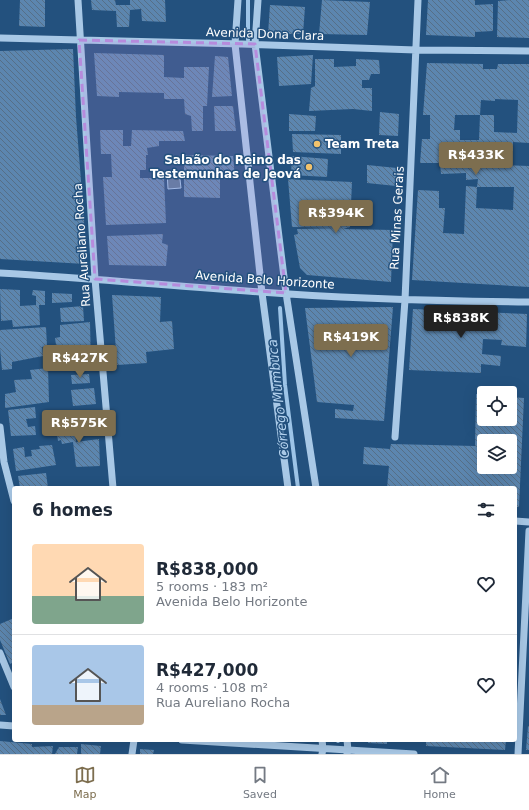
<!DOCTYPE html>
<html lang="en">
<head>
<meta charset="utf-8">
<style>
	body { margin:0; font-family:"DejaVu Sans",sans-serif; background:#f2f2f3; color:#1f2937; height:100vh; display:flex; flex-direction:column; font-size:15px; white-space:nowrap }
	* { box-sizing:border-box; margin:0 }
	p { font-size:13px; color:#747a83 }
	.icon { flex:none; width:22px; height:22px; fill:none; stroke:currentColor; stroke-width:2; stroke-linecap:round; stroke-linejoin:round }
	.map { position:relative; flex:1; overflow:hidden }
	.details { position:absolute; left:12px; top:486px; width:505px; height:256px; display:flex; flex-direction:column; background:#fff; border-radius:4px; box-shadow:0 4px 16px #0002 }
	.details>* { flex:none }
	.tools { position:absolute; left:477px; top:386px; display:grid; gap:8px }
	.tools a { display:grid; place-items:center; width:40px; height:40px; border-radius:4px; background:#fff; box-shadow:0 4px 16px #0002; font-size:20px }
	.price { position:absolute; translate:-50% -34px; padding:0 9px; border-radius:4px; background:#7d6e4f; color:#fff; font-size:13px; line-height:26px; filter:drop-shadow(0 1px 2px #0008) }
	.price::after { content:''; position:absolute; left:50%; top:24px; width:12px; height:9px; margin-left:-6px; background:inherit; clip-path:polygon(0 0,100% 0,50% 100%) }
	.price.current { background:#222; color:#fff }
	ul { padding:0; list-style:none }
	li { display:flex; align-items:center; gap:12px; height:100px; padding:0 20px }
	li+li { border-top:1px solid #e0e1e3 }
	li span { display:grid; place-items:center; flex:none; width:112px; height:80px; border-radius:4px; color:#555 }
	li>.icon { margin-inline-start:auto }
	span .icon { width:48px; height:48px; fill:#fffc; stroke-width:1 }
	li b { font-size:17px }
	h2 { display:flex; justify-content:space-between; align-items:center; height:48px; padding:0 20px; font-size:17px }
	.dock { display:flex; justify-content:space-around; align-items:center; height:56px; border-top:1px solid #e0e1e3; background:#fff; font-size:11px; color:#747a83 }
	.dock a { display:grid; justify-items:center; gap:2px }
	.dock .current { color:#7d6e4f }
	.map>svg:first-child { display:block }
	.water { fill:url(#water-ripples); stroke:#9dc4e7 }
	.lines { fill:none; stroke-linecap:round; stroke-linejoin:round }
	.stream { stroke:#9dc4e7; stroke-width:4 }
	.building { fill:url(#building-back-hatch); fill-rule:evenodd }
	.minor { stroke:#a8c8e6; stroke-width:7 }
	.marked { fill:#b68bdc; fill-opacity:0.2; stroke:#b68bdc; stroke-width:3; stroke-dasharray:8 5; stroke-linejoin:round }
	.poi-dot { fill:#f1c26c; stroke:#23517e; stroke-width:1.5 }
	.labels { text-anchor:middle; stroke-width:3; stroke-linejoin:round; paint-order:stroke }
	.street-label { font-size:12px; fill:#fff; stroke:#23517e }
	.poi-label { font-size:12px; font-weight:bold; fill:#fff; stroke:#23517e; text-anchor:start }
	.water-label { font-size:13px; font-style:italic; fill:#b4d2ee; stroke:#23517e }
</style>
</head>
<body>
<div class="map">
<svg width="529" height="754" viewBox="0 0 529 754">
	<defs>
		<pattern id="water-ripples" width="26" height="14" patternUnits="userSpaceOnUse"><rect width="26" height="14" fill="#577899"/><path d="M2 4q2-2 4 0t4 0M15 11q2-2 4 0t4 0" fill="none" stroke="#526272"/></pattern>
		<pattern id="building-back-hatch" width="6" height="6" patternUnits="userSpaceOnUse"><rect width="6" height="6" fill="#5c86af"/><path d="M-1 5l2 2M0 0l6 6M5-1l2 2" fill="none" stroke="#566f87"/></pattern>
	</defs>
	<rect width="100%" height="100%" fill="#23517e"/>
	<!-- water -->
	<path class="water" d="M167 171H179L181 188 168 189Z"/>
	<g class="lines">
		<!-- stream -->
		<path class="stream" d="M248 40V0
			M280 308 285 385 298 488
			M338 740V741"/>
	</g>
	<!-- building -->
	<path class="building" d="M20 0H45V27L19 26Z
		M91 0H115L116 5H130V0H165L166 22 142 21 141 9 130 10 129 27H117L116 11 92 10Z
		M322 0 370 2 367 35 319 34Z
		M428 0H475V5L493 4V31L475 32V37L426 35Z
		M511 0H529V38L497 37 498 1Z
		M270 5 305 7 303 34H268Z
		M73 49 76 117 84 219 85 264 0 259V51Z
		M94 53 164 55V77L184 78V67H209L207 106H203V131H192L191 116 185 114 184 99H164V93L119 92V97L97 96Z
		M313 55 311 84 279 86 277 57Z
		M215 56 228 57 232 96 212 97Z
		M315 59H334V67L356 66V59L379 60 380 74H371L369 80H362V88H372V111L353 109 309 111 311 88 315 86Z
		M427 63 483 64V69H497L498 64H529V143L513 142V151H504L503 165 529 166V287L412 280 418 190 439 191V208H445L443 233 464 234 466 186 477 187 478 179 466 180V173L441 174 440 163H420L422 139H430V115H423ZM495 99 518 100 517 133 494 132V115H480L481 100 495 101ZM455 115H480L479 140H460V130H454ZM477 187H514L513 210 476 208Z
		M214 106H233L236 131H215Z
		M380 112 399 114 398 136 379 135Z
		M289 114 316 116 315 131H289Z
		M100 130H123V146H131L132 130 183 131 185 141H159V146L147 148 148 155H146V170H140V178H164L166 223 106 225 103 177H112L111 154H101Z
		M292 134 341 135V154L293 152Z
		M184 155 233 156 235 178H220V198L184 197Z
		M292 156 328 159 327 177 291 175Z
		M367 165 397 168 396 186 367 183Z
		M288 179 352 182 350 227 343 229 393 230 391 282 307 275 300 268 294 235 298 234 297 229 339 228 292 227Z
		M163 234 162 243 168 245 166 266 109 265 107 236Z
		M0 289 20 290V306L36 305V296L32 295 33 290 45 291V305H39L40 325 13 327 12 320 1 321Z
		M52 293 72 294V302L52 303Z
		M112 295 161 297 160 322 172 321 174 349 146 352 147 363 117 365Z
		M83 306 84 321 61 322 60 308Z
		M393 307 384 421 335 418V409L353 411 354 405 317 402 305 308Z
		M413 309 527 314 526 347 501 345 502 340 483 339 482 354 501 356 500 366 481 364V373L409 370Z
		M90 322 91 366 57 369V352L55 338 60 337V325ZM78 349 79 354 68 356 67 350Z
		M46 327 47 346 42 347 43 356 12 362V369L2 370 0 348V330Z
		M48 368 49 402 5 408V394L16 392 14 380 32 379 30 370Z
		M89 374 90 383 72 384 71 375Z
		M94 388 96 404 73 406 71 390Z
		M476 394 484 395V419H510V397L524 398 519 507H515V488H387L389 466 363 464 364 447 390 449 391 444 475 446ZM484 441H510V467H484Z
		M35 407 36 418 26 419 28 427 35 426 36 435 11 436 8 410Z
		M73 414 76 442 99 439 100 466 76 467 73 442 62 444 61 440 58 441 56 427 62 425 59 415Z
		M52 445 56 465 16 471 13 449 24 447 25 457 32 456 31 450 40 449 39 446Z
		M46 473 48 488H20L18 476Z
		M14 618V662L10 664 0 640V624Z
		M0 699 6 715H0Z
		M528 726H529V750H526Z
		M368 740H387V744L368 743Z
		M426 740H506L505 750 426 746Z
		M0 741 32 744V747L53 746 52 754H0Z
		M81 744 101 746 100 754H81Z
		M59 747H78L77 754H55Z
		M140 749 154 750 153 754H140Z"/>
	<g class="lines">
		<!-- minor -->
		<path class="minor" d="M78 0 95 279 113 488
			M238 0 235 44 262 293 288 488
			M258 0 255 44 286 293 316 488
			M0 38 242 44 416 50 529 51
			M0 273C87 278 173 286 260 292 349 299 439 301 529 302
			M0 427 4 462 14 501
			M395 437 405 300 418 0
			M515 521 529 522
			M0 653 14 687
			M0 725 14 726
			M182 740 414 754
			M322 740 323 749 322 754
			M347 740 348 750 347 754
			M132 754 134 740
			M518 754 529 531"/>
	</g>
	<!-- marked area -->
	<path class="marked" d="M79 40 255 44 286 293 95 279Z"/>
	<!-- markers -->
	<g class="poi-dot">
		<circle cx="317" cy="144" r="4"/>
		<circle cx="309" cy="167" r="4"/>
	</g>
	<g class="labels">
		<!-- street labels -->
		<g class="street-label">
			<text transform="translate(265 34) rotate(2)" y="4">Avenida Dona Clara</text>
			<text transform="translate(397 218) rotate(-87)" y="4">Rua Minas Gerais</text>
			<text transform="translate(82 245) rotate(-94)" y="4">Rua Aureliano Rocha</text>
			<text transform="translate(265 280) rotate(4)" y="4">Avenida Belo Horizonte</text>
		</g>
		<!-- poi labels -->
		<g class="poi-label">
			<text x="325" y="148">Team Treta</text>
			<text x="301" y="164" text-anchor="end">Salaão do Reino das<tspan x="301" dy="14">Testemunhas de Jeová</tspan></text>
		</g>
		<!-- water labels -->
		<g class="water-label">
			<text transform="translate(278 399) rotate(-96)" y="5">Córrego Mumbuca</text>
		</g>
	</g>
</svg>
<div class="tools">
<a><svg class="icon" aria-label="locate" viewBox="0 0 24 24"><circle cx="12" cy="12" r="6"/><path d="M12 2v4M12 18v4M2 12h4M18 12h4"/></svg></a>
<a><svg class="icon" aria-label="layers" viewBox="0 0 24 24"><path d="M12 4l9 5-9 5-9-5zM3 14l9 5 9-5"/></svg></a>
</div>
<b class="price" style="left:476px;top:176px">R$433K</b>
<b class="price" style="left:336px;top:234px">R$394K</b>
<b class="price current" style="left:461px;top:339px">R$838K</b>
<b class="price" style="left:351px;top:358px">R$419K</b>
<b class="price" style="left:80px;top:379px">R$427K</b>
<b class="price" style="left:79px;top:444px">R$575K</b>
<section class="details">
<h2>6 homes<svg class="icon" aria-label="filters" viewBox="0 0 24 24"><path d="M4 7h16M4 17h16"/><circle cx="9" cy="7" r="2"/><circle cx="15" cy="17" r="2"/></svg></h2>
<ul>
<li><span style="background:linear-gradient(#ffd9b3 65%,#7fa58c 0)"><svg class="icon" aria-label="home" viewBox="0 0 24 24"><path d="M3 11l9-7 9 7M6 9v11h12V9"/></svg></span><div><b>R$838,000</b><p>5 rooms · 183 m²</p><p>Avenida Belo Horizonte</p></div><svg class="icon" aria-label="heart" viewBox="0 0 24 24"><path d="M12 20l-8-8c-3-5 5-10 8-4 3-6 11-1 8 4z"/></svg></li>
<li><span style="background:linear-gradient(#a9c7e8 75%,#b9a48a 0)"><svg class="icon" aria-label="home" viewBox="0 0 24 24"><path d="M3 11l9-7 9 7M6 9v11h12V9"/></svg></span><div><b>R$427,000</b><p>4 rooms · 108 m²</p><p>Rua Aureliano Rocha</p></div><svg class="icon" aria-label="heart" viewBox="0 0 24 24"><path d="M12 20l-8-8c-3-5 5-10 8-4 3-6 11-1 8 4z"/></svg></li>
</ul>
</section>
</div>
<nav class="dock">
<a class="current"><svg class="icon" aria-label="map" viewBox="0 0 24 24"><path d="M3 6l6-2 6 2 6-2v14l-6 2-6-2-6 2zM9 4v14M15 6v14"/></svg>Map</a>
<a><svg class="icon" aria-label="saved" viewBox="0 0 24 24"><path d="M7 4h10v16l-5-4-5 4z"/></svg>Saved</a>
<a><svg class="icon" aria-label="home" viewBox="0 0 24 24"><path d="M3 11l9-7 9 7M6 9v11h12V9"/></svg>Home</a>
</nav>
</body>
</html>
